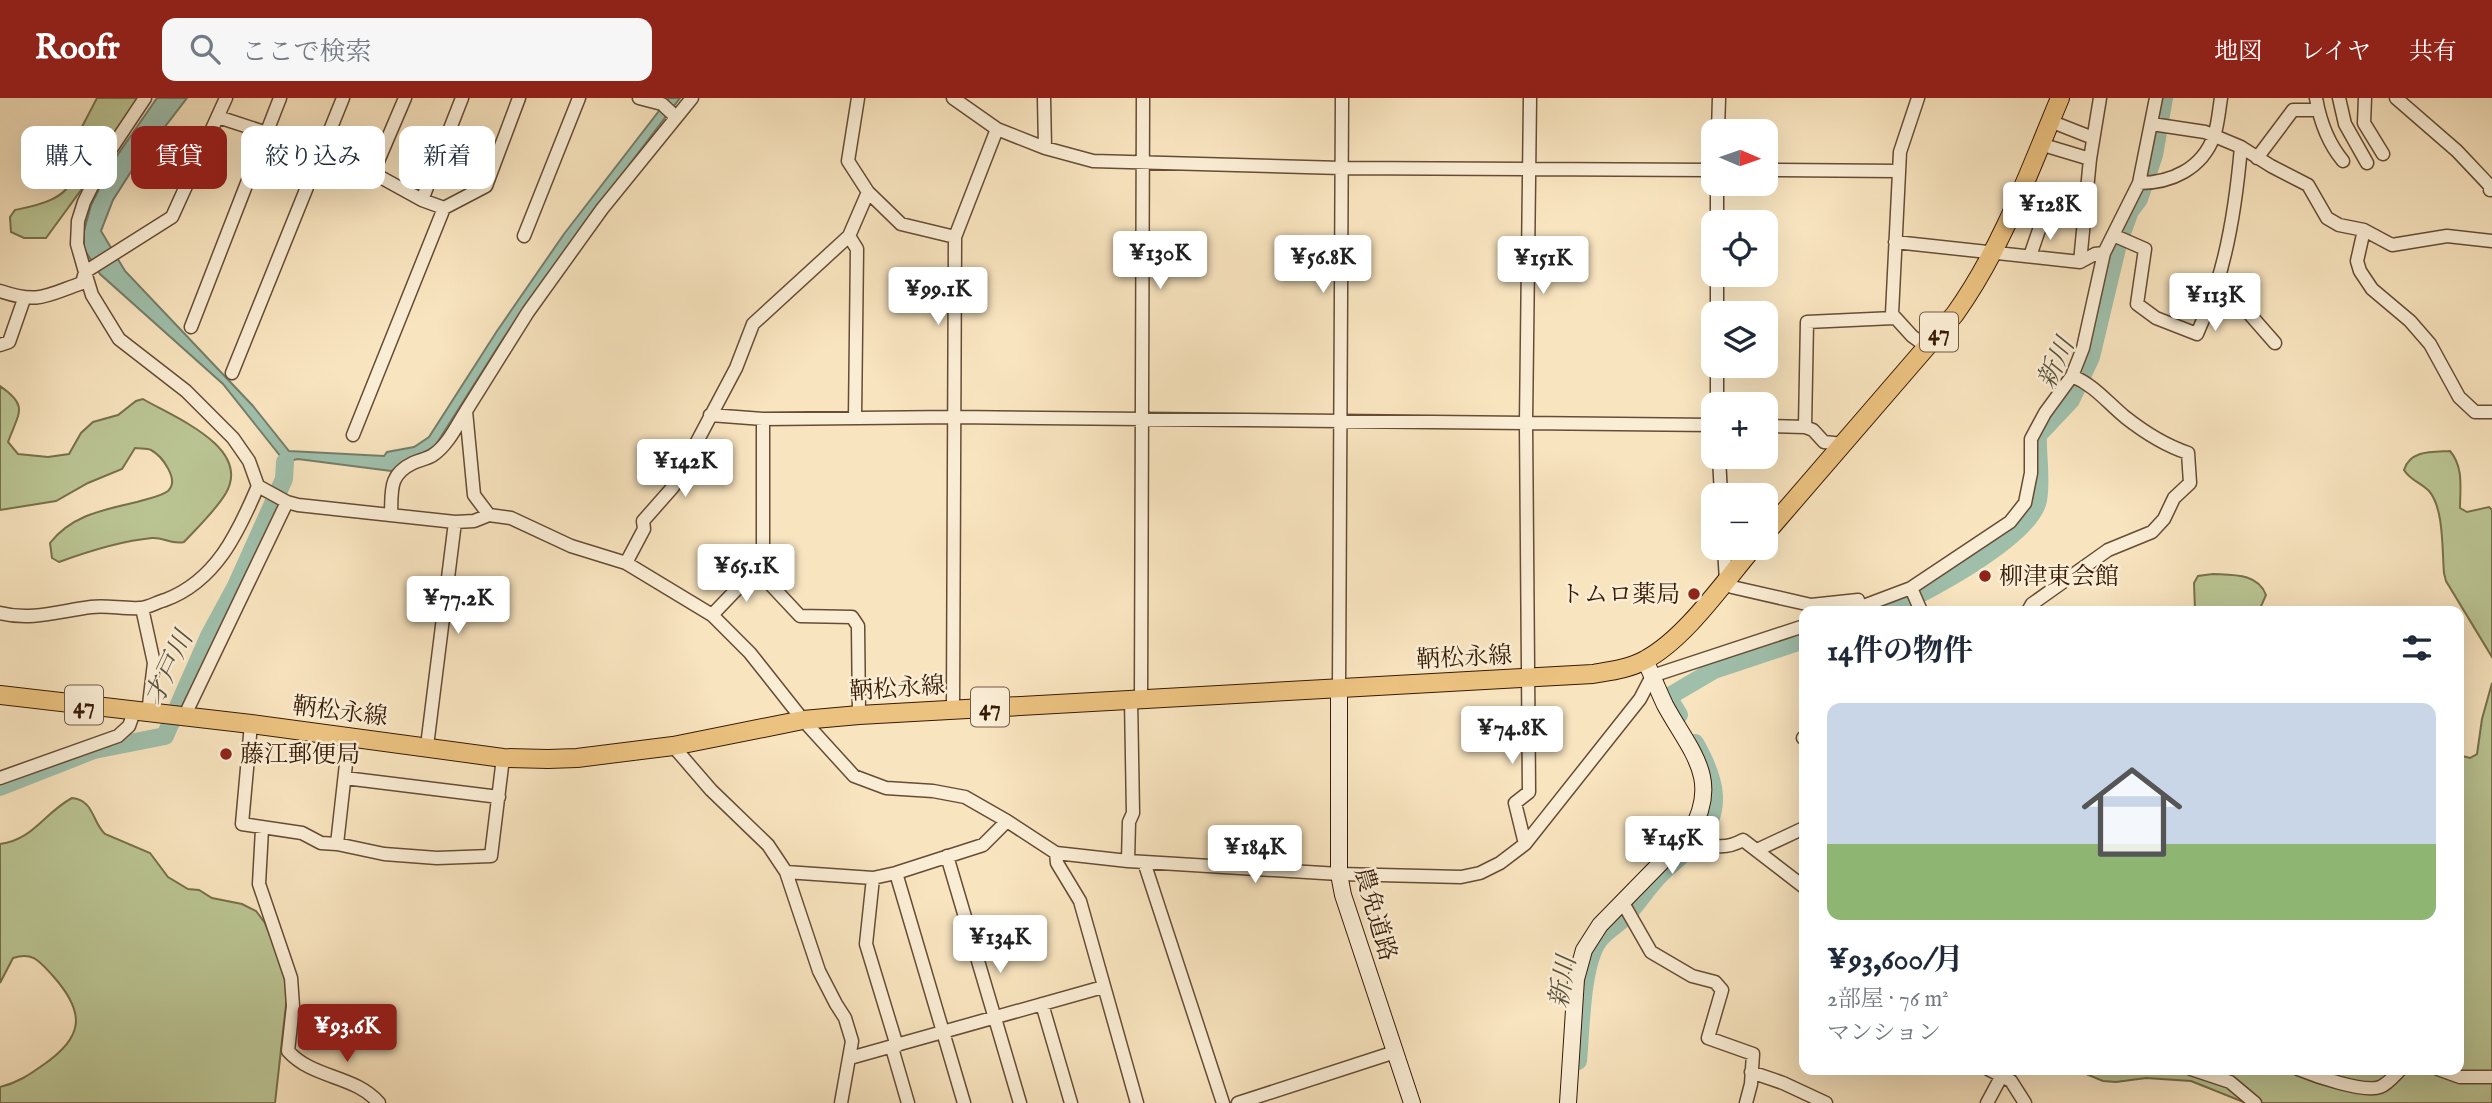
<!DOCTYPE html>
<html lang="ja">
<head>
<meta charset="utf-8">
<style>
	body { margin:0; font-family:"IM FELL English","Noto Serif JP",serif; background:#f6f6f7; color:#1f2937; height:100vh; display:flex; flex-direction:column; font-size:26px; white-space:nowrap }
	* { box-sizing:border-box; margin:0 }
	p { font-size:23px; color:#747a83 }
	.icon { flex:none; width:38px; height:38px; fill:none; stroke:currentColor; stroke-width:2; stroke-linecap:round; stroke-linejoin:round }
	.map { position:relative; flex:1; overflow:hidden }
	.side { position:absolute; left:1799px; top:508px; width:665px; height:469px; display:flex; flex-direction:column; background:#fff; border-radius:14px; box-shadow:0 7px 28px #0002 }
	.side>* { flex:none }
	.hud { position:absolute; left:21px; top:28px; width:665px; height:63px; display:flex; gap:14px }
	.needle { width:46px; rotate:92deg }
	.fabs { position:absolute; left:1701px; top:21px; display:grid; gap:14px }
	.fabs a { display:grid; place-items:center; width:77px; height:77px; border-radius:14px; background:#fff; box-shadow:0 7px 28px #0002; font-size:35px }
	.price { position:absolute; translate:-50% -60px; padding:0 16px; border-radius:7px; background:#fff; color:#222; font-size:23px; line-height:46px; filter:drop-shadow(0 2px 4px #0008) }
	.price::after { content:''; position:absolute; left:50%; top:42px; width:21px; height:16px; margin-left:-10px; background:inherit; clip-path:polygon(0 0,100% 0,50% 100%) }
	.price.active { background:#8f2418; color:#fff }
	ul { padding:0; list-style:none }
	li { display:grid; align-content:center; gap:14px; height:371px; padding:0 28px }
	li span { display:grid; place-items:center; height:217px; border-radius:14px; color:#555 }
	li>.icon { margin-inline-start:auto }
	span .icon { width:126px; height:126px; fill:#fffc; stroke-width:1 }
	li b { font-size:30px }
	h2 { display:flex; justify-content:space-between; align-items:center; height:84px; padding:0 28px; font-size:30px }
	.pill { padding:0 24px; border-radius:14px; background:#fff; box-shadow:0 7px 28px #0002; font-size:24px; line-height:63px }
	.pill.active { background:#8f2418; color:#fff }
	header { display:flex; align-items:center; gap:42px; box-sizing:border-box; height:98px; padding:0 35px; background:#8f2418; color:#fff }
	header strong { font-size:33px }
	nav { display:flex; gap:38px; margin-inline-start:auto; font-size:24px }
	.search { width:490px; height:63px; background:#f6f6f7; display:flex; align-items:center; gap:18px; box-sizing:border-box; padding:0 24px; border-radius:14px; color:#747a83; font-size:26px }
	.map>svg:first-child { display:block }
	.green { fill:#bbc594; stroke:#78704c; stroke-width:2 }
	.water { fill:#9fbfab; stroke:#757d69; stroke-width:2 }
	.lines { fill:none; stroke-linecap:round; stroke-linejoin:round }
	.river { stroke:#9fbfab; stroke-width:18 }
	.street-casing { stroke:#664c34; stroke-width:15 }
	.secondary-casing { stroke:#361a05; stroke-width:18 }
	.primary-casing { stroke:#361a05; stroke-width:20 }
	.street { stroke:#faedd5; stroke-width:12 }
	.secondary { stroke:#faedd5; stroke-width:16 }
	.primary { stroke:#ecc280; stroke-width:18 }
	.poi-dot { fill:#8f2418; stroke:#faedd5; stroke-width:2.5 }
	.labels { text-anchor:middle; stroke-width:5; stroke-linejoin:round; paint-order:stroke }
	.shield { fill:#faedd5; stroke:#715943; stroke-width:2 }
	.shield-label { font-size:23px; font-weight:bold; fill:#361a05 }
	.poi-label { font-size:24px; fill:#361a05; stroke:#faedd5; text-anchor:start }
	.street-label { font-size:24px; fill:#361a05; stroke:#faedd5 }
	.water-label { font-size:26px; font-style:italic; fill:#5b543f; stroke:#faedd5 }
</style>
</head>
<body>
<header>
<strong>Roofr</strong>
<div class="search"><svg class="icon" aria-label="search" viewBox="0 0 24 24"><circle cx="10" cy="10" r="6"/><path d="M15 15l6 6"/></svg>ここで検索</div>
<nav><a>地図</a><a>レイヤ</a><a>共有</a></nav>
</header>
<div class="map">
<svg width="2492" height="1005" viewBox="0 0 2492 1005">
	<rect width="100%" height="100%" fill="#f8e4bf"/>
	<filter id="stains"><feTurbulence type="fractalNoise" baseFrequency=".00286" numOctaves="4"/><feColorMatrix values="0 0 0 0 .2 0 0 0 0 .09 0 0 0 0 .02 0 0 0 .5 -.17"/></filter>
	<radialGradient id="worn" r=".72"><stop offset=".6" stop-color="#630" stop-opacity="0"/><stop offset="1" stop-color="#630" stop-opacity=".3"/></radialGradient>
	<!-- green -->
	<path class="green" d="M97 0H138L95 73 46 140H24L11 134 10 119 15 112C34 108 69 102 73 77 75 65 71 55 74 44Z
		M0 288C29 308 19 314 8 344L18 356 48 359 69 356 81 335 93 324 118 317 136 303 143 301C173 319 252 349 226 395 216 412 198 429 184 444 172 447 163 439 152 440 120 443 89 453 59 464L52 460 50 445C72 417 103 412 137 404 146 401 160 399 168 393 180 382 162 358 151 352 147 350 140 351 135 350L122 371 88 385 56 403 0 412Z
		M2450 353C2464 369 2460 391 2460 410L2467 414 2489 409 2492 412V559L2446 483 2444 475C2442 452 2444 410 2429 393 2421 385 2410 382 2404 372 2410 352 2432 354 2450 353Z
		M2213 476C2232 477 2258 475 2266 497L2259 513H2195L2194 485 2198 478Z
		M2492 585V1005H2246L2191 983 2146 980 2116 984 2103 983 2074 971H2459V657L2470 660 2477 656 2482 621Z
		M72 700C94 702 92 724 105 736L150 755 168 779 188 791 199 792 212 800 242 806 256 813 265 825 286 876V907L275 1005H0V989C17 985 29 977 43 967 84 939 86 915 53 878 40 864 33 853 13 860L0 885V746C33 742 44 715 72 700Z"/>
	<!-- water -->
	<path class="water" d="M157 0H187L134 69 113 102 101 133 125 173 253 308 289 353 384 358 387 354 414 349 429 339 497 233 564 136 669 0H680L598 108 503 241 435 348 391 373 298 361 285 364 223 286 100 176 84 151V133L91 107 114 62Z"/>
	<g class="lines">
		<!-- river -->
		<path class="river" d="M1884 513C1920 498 2031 440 2038 402 2042 381 2037 358 2038 337L2071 302 2091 259 2118 146 2130 113 2139 101 2154 57 2164 0
			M1679 617 1668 599 1714 572 1804 542
			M0 689 94 652 165 638 209 538 236 488 284 381 285 364
			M1578 963C1581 933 1581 866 1599 842 1605 834 1615 828 1623 821 1637 807 1647 790 1661 776 1671 766 1683 757 1693 747 1726 714 1715 680 1695 645"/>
		<!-- street casing -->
		<g class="street-casing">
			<path id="street" d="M639 0 662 6 676 19
				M858 0 848 63 868 94 901 126 955 139
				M953 0 997 31 1045 50 1093 63 1341 70 1713 72
				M1044 0 1045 50
				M1918 0 1900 54 1892 216 1912 238 1927 249
				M2316 0C2320 23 2328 45 2343 63
				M2339 0 2345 26 2367 65
				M2365 0 2364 25 2383 56
				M2396 0 2457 53 2491 89 2490 92
				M218 19 267 35 373 75 422 102 444 110
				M2050 23 2093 40
				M2152 26 2205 34 2241 49 2271 68 2308 87 2327 120 2339 127 2364 132 2392 147 2447 138 2492 143
				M1718 33 1719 0
				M2040 46 2090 61
				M2257 60 2293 12H2318
				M1766 72 1898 73
				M373 75 405 0
				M2139 85C2171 85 2202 71 2214 38 2218 27 2219 12 2221 0
				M1717 86V124
				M422 102 462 0
				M2364 132 2357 163 2360 173 2372 191 2410 223 2430 246 2459 299 2475 314H2492
				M2113 137 2145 151 2137 206 2156 220 2197 236C2204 219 2212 202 2217 185 2231 141 2237 95 2241 49
				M524 138 579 0
				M849 138 857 151 855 320
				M1895 144 2080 164 2095 156 2104 155
				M2030 158 2050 100 2058 101
				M2080 164 2090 61 2100 0
				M1717 177V215
				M2217 186 2232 196 2275 245
				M0 193C39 206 45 198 82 185L85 174 172 119 226 0
				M191 229 280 0
				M0 247 9 244 24 201
				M1717 268V306
				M232 275 343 0
				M710 317 763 321 954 319 1713 327
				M1766 328 1805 329 1813 332 1824 344 1843 346
				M1805 329 1807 224 1894 220
				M353 337 444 110 486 88 519 0
				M1719 359 1721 397
				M258 388 287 404 298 407 455 424 474 423 489 417 511 420 571 448 626 465 712 517 750 555 803 622 854 678 886 690 933 693 965 699 1007 723 1056 755 1128 763 1339 776 1461 779 1480 775 1500 765 1525 746 1640 601 1652 578 1804 528
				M391 417C392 393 388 377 413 365 419 362 427 361 433 357 448 347 457 327 466 313
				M489 417 474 397 466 313 528 214 602 111 692 0
				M1724 450 1726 483 1732 489 1811 507 1858 502 1860 509
				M626 465 644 431 643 423 673 389 736 270 753 226 849 138 868 94
				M757 472 800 518 852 519 858 528 859 617
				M1911 490 1921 513
				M142 510 154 565 148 615
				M1850 513 1911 490 2010 424 2025 405 2031 375V341L2045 315 2072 278 2083 250 2104 155 2139 85 2156 0
				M2028 513 2032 506 2108 452 2152 434 2164 421 2174 400 2190 385 2188 355C2164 347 2144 334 2125 319 2107 304 2094 287 2072 278
				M0 515C31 523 60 513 91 509 107 507 123 511 140 510 148 510 157 504 165 502 216 483 238 435 258 388L249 363 233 340 186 293 119 241 92 197 85 174 77 146 78 123 84 104 109 54 145 0
				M712 517 763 464V321
				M1339 590 1342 0
				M1141 601 1143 0
				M953 611 955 139 997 31
				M184 619 287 404
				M251 626 242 726 302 735 321 745 337 746 384 756 437 760 491 758 503 660
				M1803 640 1804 639
				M427 648 455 424
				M673 648 711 692 768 747 786 774 819 873 836 906 845 920 852 943 841 1005
				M0 680 118 638 129 628 134 614
				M345 680 499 699
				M262 731 259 786 291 880 293 908 288 953C313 981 355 977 379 1005
				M1690 735C1707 749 1723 753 1743 742L1804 789
				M337 746 349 639
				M1525 746 1515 705 1529 694 1526 325 1530 0
				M1757 752 1804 730
				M1056 755 1057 765 1080 803 1137 1005
				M947 758 1020 1005
				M1128 763 1129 724 1133 715 1131 601
				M1144 764 1223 1005
				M786 774 873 780 896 775 983 747 1007 723
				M896 775 964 1005
				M873 780 866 846 897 948
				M1623 805 1651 854 1692 878 1715 884 1722 892 1708 940 1753 956 1751 986 1746 1005
				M1042 906 1071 1005
				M892 950 908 1005
				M850 960 1103 889
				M1988 971 2011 983 2025 1005
				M2191 971 2230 984 2255 1005
				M2298 971C2315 978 2364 995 2380 989 2388 986 2395 977 2401 971
				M2438 971 2460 979H2492
				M1751 974 1783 985 1826 1005
				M1238 1005 1395 954
				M1987 1005 2001 979"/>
		</g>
		<!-- secondary casing -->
		<g class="secondary-casing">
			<path id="secondary" d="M1339 590V776L1343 797 1412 1005
				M1568 1005 1576 881 1584 852 1600 827 1690 735C1722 681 1690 653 1665 607 1658 592 1652 577 1645 562"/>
		</g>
		<!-- primary casing -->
		<g class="primary-casing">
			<path id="primary" d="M1766 435 1955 216C2002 150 2029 74 2060 0
				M0 597 251 626 503 660 548 661 577 660 673 648 803 622 859 617 1593 576C1610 573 1629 571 1645 562 1685 541 1724 484 1753 450"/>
		</g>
		<!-- street -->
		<use href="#street" class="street"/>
		<!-- secondary -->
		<use href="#secondary" class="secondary"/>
		<!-- primary -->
		<use href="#primary" class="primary"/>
	</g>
	<!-- markers -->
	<g class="poi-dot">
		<circle cx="1985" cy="478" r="7"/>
		<circle cx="1694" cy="496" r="7"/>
		<circle cx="226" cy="656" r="7"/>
	</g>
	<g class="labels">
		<!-- shield labels -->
		<g class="shield">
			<rect x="1920" y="214.5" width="38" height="39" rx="5"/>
			<rect x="65" y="587.5" width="38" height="39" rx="5"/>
			<rect x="971" y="589.5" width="38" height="39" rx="5"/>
		</g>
		<g class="shield-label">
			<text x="1939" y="242">47</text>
			<text x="84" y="615">47</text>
			<text x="990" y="617">47</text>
		</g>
		<!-- poi labels -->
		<g class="poi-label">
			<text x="1999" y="486">柳津東会館</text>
			<text x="1680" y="504" text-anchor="end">トムロ薬局</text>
			<text x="240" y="664">藤江郵便局</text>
		</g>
		<!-- street labels -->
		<g class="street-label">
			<text transform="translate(1464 559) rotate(-3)" y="8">鞆松永線</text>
			<text transform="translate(897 590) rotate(-4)" y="8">鞆松永線</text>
			<text transform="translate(340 613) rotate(7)" y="8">鞆松永線</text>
			<text transform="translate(1376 816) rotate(74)" y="8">農免道路</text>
		</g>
		<!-- water labels -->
		<g class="water-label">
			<text transform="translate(2055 265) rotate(-65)" y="9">新川</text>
			<text transform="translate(168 570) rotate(-65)" y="9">才戸川</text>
			<text transform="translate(1562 884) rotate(-80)" y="9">新川</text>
		</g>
	</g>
	<rect width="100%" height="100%" filter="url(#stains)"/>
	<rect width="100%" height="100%" fill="url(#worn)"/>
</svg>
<div class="fabs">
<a><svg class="needle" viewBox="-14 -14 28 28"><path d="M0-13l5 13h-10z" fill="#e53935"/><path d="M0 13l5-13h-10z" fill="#747a83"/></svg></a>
<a><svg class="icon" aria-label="locate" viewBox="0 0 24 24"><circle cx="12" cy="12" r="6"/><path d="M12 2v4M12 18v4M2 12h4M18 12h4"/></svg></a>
<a><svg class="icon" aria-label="layers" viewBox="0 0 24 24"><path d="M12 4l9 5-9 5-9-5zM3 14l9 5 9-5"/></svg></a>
<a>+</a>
<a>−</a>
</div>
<b class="price" style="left:2050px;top:144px">¥128K</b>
<b class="price" style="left:1160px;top:193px">¥130K</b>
<b class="price" style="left:1323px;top:197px">¥56.8K</b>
<b class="price" style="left:1543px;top:198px">¥151K</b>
<b class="price" style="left:938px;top:229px">¥99.1K</b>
<b class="price" style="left:2215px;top:235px">¥113K</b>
<b class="price" style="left:685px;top:401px">¥142K</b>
<b class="price" style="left:746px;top:506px">¥65.1K</b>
<b class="price" style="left:458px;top:538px">¥77.2K</b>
<b class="price" style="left:1512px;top:668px">¥74.8K</b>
<b class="price" style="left:1672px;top:778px">¥145K</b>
<b class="price" style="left:1255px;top:787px">¥184K</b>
<b class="price" style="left:1000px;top:877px">¥134K</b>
<b class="price active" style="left:347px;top:966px">¥93.6K</b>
<div class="hud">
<a class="pill">購入</a>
<a class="pill active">賃貸</a>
<a class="pill">絞り込み</a>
<a class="pill">新着</a>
</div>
<section class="side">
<h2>14件の物件<svg class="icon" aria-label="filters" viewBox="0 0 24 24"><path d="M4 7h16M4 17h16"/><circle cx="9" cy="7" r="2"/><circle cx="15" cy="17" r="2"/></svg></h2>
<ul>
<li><span style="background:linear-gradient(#c9d6e8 65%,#8fb573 0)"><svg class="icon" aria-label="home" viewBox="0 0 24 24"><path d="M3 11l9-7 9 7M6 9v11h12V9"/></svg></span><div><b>¥93,600/月</b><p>2部屋 · 76 m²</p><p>マンション</p></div></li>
</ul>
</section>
</div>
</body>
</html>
